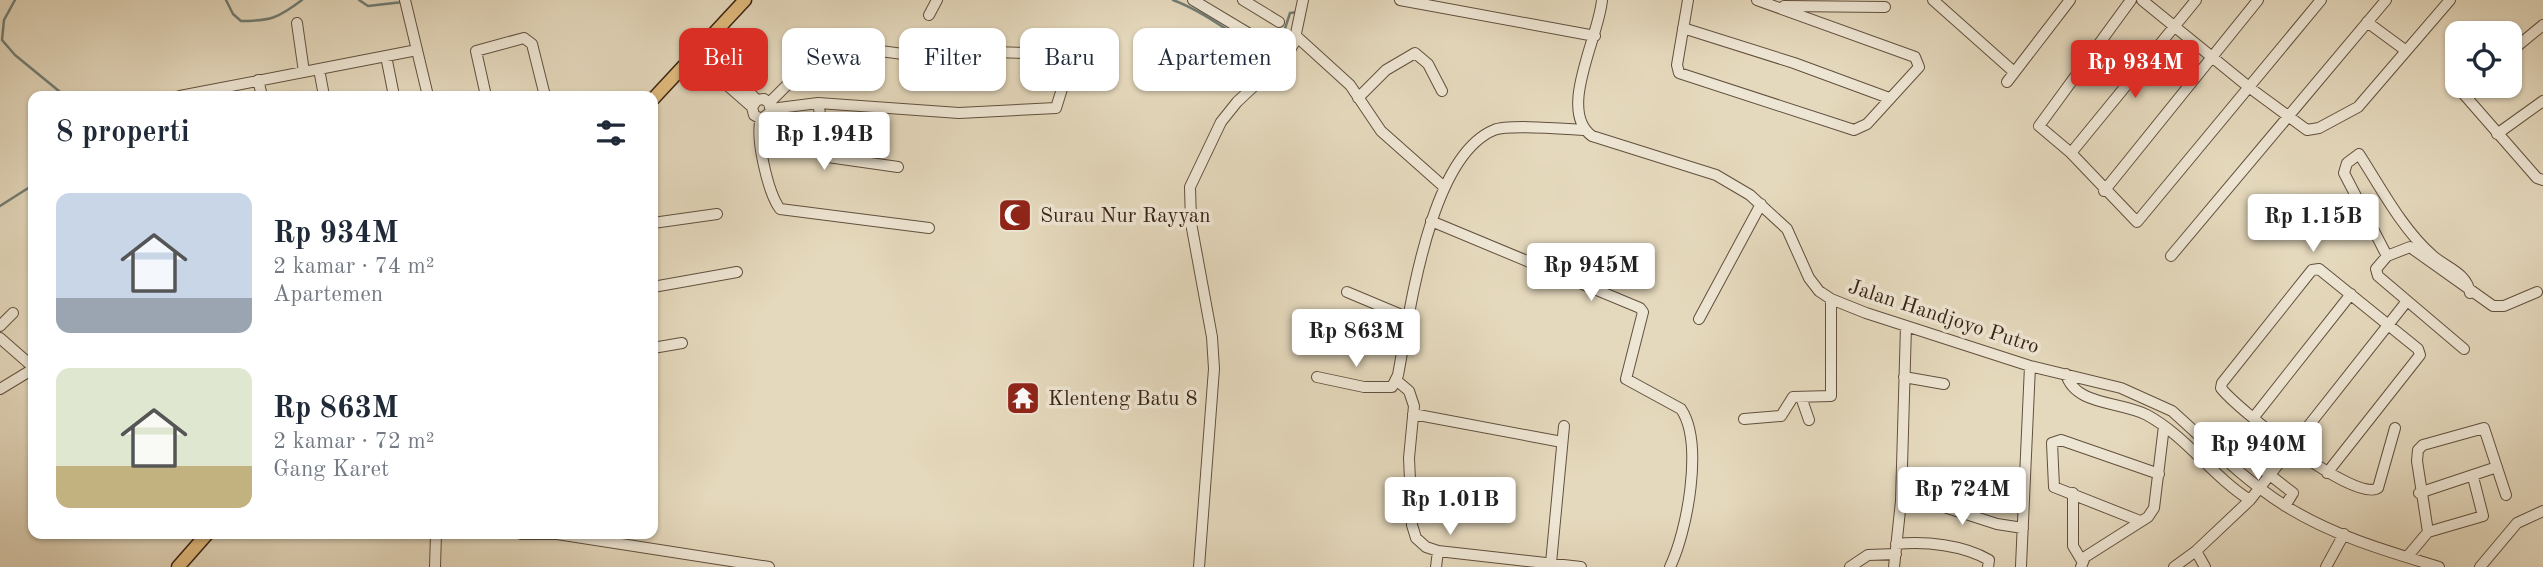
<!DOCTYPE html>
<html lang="id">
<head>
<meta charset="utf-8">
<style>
	body { margin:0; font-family:"Old Standard TT",serif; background:#f2f2f3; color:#1f2937; height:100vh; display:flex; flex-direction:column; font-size:26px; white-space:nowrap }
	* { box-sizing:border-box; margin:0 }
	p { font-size:23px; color:#747a83 }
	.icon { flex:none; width:38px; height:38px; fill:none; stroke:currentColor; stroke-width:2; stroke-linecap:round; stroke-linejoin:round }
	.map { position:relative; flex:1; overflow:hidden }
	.details { position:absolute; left:28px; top:91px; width:630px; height:448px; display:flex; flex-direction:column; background:#fff; border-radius:14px; box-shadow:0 2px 5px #0004 }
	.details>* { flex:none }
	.top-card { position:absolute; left:679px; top:28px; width:665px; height:63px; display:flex; gap:14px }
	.tools { position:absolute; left:2445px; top:21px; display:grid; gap:14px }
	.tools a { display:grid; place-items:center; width:77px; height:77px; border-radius:14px; background:#fff; box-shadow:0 2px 5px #0004; font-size:35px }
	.price { position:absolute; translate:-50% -60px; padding:0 16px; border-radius:7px; background:#fff; color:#222; font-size:23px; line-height:46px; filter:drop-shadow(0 2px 4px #0008) }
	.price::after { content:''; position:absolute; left:50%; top:42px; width:21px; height:16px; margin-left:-10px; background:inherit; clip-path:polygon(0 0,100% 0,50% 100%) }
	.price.current { background:#d93025; color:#fff }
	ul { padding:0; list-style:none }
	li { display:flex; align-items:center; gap:21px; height:175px; padding:0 28px }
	li span { display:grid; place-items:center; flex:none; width:196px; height:140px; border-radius:14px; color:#555 }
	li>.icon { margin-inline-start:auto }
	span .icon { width:84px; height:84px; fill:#fffc; stroke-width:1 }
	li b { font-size:30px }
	h2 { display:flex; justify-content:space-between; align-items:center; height:84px; padding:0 28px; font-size:30px }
	.chip { padding:0 24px; border-radius:14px; background:#fff; box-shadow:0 2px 5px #0004; font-size:24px; line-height:63px }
	.chip.current { background:#d93025; color:#fff }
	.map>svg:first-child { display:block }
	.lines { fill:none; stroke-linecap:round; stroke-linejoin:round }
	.stream { stroke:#717d76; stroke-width:2.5 }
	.minor-casing { stroke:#62503e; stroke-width:12 }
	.major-casing { stroke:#372313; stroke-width:15 }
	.minor { stroke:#eee6d4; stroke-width:10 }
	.major { stroke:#e2bc7e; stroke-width:12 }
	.labels { text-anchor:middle; stroke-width:7; stroke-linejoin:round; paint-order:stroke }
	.poi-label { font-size:21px; fill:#372313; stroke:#eee6d4; text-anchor:start }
	.street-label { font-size:21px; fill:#372313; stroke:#eee6d4 }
</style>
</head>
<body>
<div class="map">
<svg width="2543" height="567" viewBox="0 0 2543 567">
	<rect width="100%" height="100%" fill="#e5d9bd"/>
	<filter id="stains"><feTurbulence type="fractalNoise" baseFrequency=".00286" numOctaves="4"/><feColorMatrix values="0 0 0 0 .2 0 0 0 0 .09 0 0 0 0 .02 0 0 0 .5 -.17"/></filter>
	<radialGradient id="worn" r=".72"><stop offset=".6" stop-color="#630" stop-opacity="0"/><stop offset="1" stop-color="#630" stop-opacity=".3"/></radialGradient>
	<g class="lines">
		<!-- stream -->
		<path class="stream" d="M15 0 4 20 2 40 15 55 65 96
			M226 0 233 14 241 21C271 21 278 18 302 0
			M359 0 368 6 403 2
			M1173 0C1197 9 1217 23 1238 37 1251 46 1252 57 1269 61L1280 44 1290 13 1298 12
			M0 206 33 185"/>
		<!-- minor casing -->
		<g class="minor-casing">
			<path id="minor" d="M405 0 428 96
				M1193 0 1263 42
				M1243 0 1279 22
				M1400 0 1595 36
				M1602 0C1599 37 1557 111 1592 136L1716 175 1750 195 1787 229 1809 278 1819 291 1831 299 1866 313 2030 366 2121 388 2172 411C2208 443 2243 479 2284 505 2331 535 2386 551 2439 567
				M1688 0 1677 65 1679 73 1854 130 1867 124 1919 67 1915 57 1757 0
				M1933 0 2014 72
				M2131 0 2039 126 2071 153 2137 222 2321 0
				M2142 0 2250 88 2307 130 2319 128 2358 107 2450 0
				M1784 6 1885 7
				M929 15 937 0
				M2367 22 2405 50
				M297 23 304 72
				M1683 28 1794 63 1889 98
				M1295 35 1350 85 1381 131 1443 186
				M704 47 757 100 764 99 769 103 771 112 761 119 754 115 752 107 757 100
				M2510 52 2543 25
				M386 56 394 96
				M695 57 752 107
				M319 69 324 96
				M258 80 262 96
				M2007 82 2070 0
				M2468 86 2461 91 2537 178 2543 180
				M180 96 417 50
				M486 96 476 51 524 38 532 44 545 96
				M1358 98 1386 70 1415 53 1428 64 1442 91
				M769 103 816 56 831 48 842 46 926 57 958 51 1063 54 1071 60 1056 108 959 113 818 103 771 109
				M818 103 828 157 898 167
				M761 119C755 137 768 193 780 209L929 228
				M2497 134 2543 101
				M2071 153 2196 0
				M2104 191 2258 0
				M1431 221 1640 308 1643 312 1626 379 1681 409C1704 443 1687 532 1670 567
				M653 223 717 214
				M2171 256 2386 0
				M2387 256 2410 247 2493 306H2504L2537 292
				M653 287 737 272
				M1347 292 1409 318
				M1699 319 1761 204
				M0 326 13 313
				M0 338 33 367
				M653 348 682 343
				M2464 349 2378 276 2376 269 2387 256 2344 173 2347 163 2359 154C2381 188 2402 229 2433 256 2447 268 2467 273 2470 293
				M2066 374C2075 406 2120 401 2147 415 2187 437 2212 476 2250 500
				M1317 377 1364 387H1392L1398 375C1410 312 1429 157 1494 130 1509 124 1565 129 1584 130
				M1904 377 1944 384
				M1396 380 1409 391 1414 406 1409 458 1412 525 1416 538 1426 547 1438 551 1581 567
				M0 389 33 369
				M1801 397 1809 420
				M1413 414 1562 442
				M2254 417 2351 294
				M1744 419 1781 416 1793 397 1831 396V299
				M2229 462 2234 456 2243 454 2293 493 2285 506
				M2327 473 2420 355 2418 349 2319 269 2312 270 2222 383 2221 388C2237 409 2356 504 2378 488L2395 428
				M2073 493V546L2082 561
				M2419 493 2497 467
				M1901 501 1938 505 1997 524 2023 528
				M2140 521 2054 487 2052 443 2061 440 2159 474
				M2428 532 2417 461 2418 450 2423 445 2484 428 2506 495
				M521 534H557L769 567
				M1896 544C1926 541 1963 545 1989 560L1988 567
				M2196 551 2205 567
				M2407 557 2428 532 2483 516 2473 477
				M1551 563 1564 426
				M2021 566 2030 366
				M435 567 436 534
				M1199 567 1214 369 1212 337 1191 223 1190 187 1221 122 1237 102 1287 55 1294 43 1303 0
				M1436 567 1438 551
				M1850 567 1868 555 1896 554
				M1894 567 1901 501 1906 326
				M2081 567 2085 557 2148 517 2154 508 2164 426
				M2174 567 2196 551 2250 500 2407 301
				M2326 567 2344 534
				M2480 567 2517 523 2543 511"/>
		</g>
		<!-- major casing -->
		<g class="major-casing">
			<path id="major" d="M653 99 745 0
				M178 567 207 534"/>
		</g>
		<!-- minor -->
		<use href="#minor" class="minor"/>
		<!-- major -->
		<use href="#major" class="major"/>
	</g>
	<!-- icons -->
	<defs>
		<g id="mosque-square" transform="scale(1.75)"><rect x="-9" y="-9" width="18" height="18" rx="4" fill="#8f2418" stroke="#eee6d4"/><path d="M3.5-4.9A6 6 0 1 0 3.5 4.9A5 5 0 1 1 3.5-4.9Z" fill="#fff"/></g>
		<g id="temple-square" transform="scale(1.75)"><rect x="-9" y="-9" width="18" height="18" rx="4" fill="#8f2418" stroke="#eee6d4"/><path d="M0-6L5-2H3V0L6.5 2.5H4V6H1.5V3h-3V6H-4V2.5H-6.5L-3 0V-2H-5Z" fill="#fff"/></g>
	</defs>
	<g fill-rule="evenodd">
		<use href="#mosque-square" x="1015" y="215"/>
		<use href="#temple-square" x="1023" y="398"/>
	</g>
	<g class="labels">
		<!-- poi labels -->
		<g class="poi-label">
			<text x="1040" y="222">Surau Nur Rayyan</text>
			<text x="1048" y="405">Klenteng Batu 8</text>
		</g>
		<!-- street labels -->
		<g class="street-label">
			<text transform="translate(1944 316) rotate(18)" y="7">Jalan Handjoyo Putro</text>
		</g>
	</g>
	<rect width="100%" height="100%" filter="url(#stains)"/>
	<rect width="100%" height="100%" fill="url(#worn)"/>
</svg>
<div class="tools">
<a><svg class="icon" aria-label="locate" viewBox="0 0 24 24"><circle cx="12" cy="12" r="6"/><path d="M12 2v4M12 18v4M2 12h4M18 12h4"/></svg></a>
</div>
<b class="price current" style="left:2135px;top:100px">Rp 934M</b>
<b class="price" style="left:824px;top:172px">Rp 1.94B</b>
<b class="price" style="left:2313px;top:254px">Rp 1.15B</b>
<b class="price" style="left:1591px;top:303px">Rp 945M</b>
<b class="price" style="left:1356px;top:369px">Rp 863M</b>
<b class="price" style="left:2258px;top:482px">Rp 940M</b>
<b class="price" style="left:1962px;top:527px">Rp 724M</b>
<b class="price" style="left:1450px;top:537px">Rp 1.01B</b>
<div class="top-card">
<a class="chip current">Beli</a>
<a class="chip">Sewa</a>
<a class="chip">Filter</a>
<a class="chip">Baru</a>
<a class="chip">Apartemen</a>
</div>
<section class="details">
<h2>8 properti<svg class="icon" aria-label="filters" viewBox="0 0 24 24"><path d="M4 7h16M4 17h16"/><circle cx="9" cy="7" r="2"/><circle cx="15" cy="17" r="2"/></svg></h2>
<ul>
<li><span style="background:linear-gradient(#c9d6e8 75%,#9aa5b1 0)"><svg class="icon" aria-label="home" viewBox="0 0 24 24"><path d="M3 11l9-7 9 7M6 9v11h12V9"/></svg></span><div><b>Rp 934M</b><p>2 kamar · 74 m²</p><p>Apartemen</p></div></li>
<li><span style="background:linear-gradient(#dfe7d0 70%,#c2b280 0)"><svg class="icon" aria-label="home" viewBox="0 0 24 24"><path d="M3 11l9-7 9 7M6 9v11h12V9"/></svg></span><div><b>Rp 863M</b><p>2 kamar · 72 m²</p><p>Gang Karet</p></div></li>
</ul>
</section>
</div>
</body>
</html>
